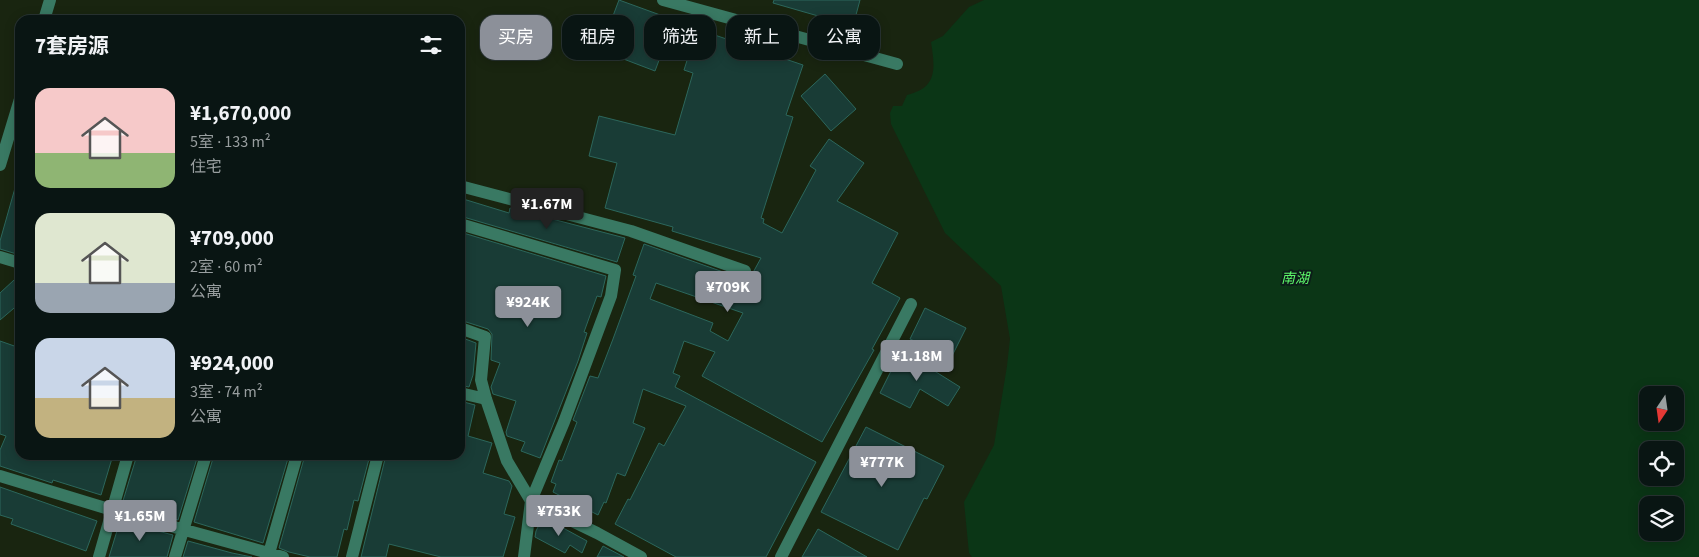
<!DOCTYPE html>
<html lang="zh">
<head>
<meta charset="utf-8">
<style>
	body { margin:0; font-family:"Source Sans 3","Noto Sans SC",sans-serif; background:#121e1c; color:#f1f3f6; height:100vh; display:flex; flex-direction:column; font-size:19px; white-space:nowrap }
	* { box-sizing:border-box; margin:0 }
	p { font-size:16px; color:#999fa0 }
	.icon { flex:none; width:28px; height:28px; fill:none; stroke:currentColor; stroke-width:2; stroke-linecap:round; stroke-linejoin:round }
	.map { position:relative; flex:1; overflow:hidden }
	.sheet { position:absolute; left:15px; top:15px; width:450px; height:445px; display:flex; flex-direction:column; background:#091513; border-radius:15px; box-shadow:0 2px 12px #0003,0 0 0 1px #293433 }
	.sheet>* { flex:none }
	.hud { position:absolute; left:480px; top:15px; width:475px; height:45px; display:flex; gap:10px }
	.needle { width:32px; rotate:193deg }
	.controls { position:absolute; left:1639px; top:386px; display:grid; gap:10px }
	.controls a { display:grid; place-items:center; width:45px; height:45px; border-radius:10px; background:#091513; box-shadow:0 2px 12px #0003,0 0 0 1px #293433; font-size:25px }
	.price { position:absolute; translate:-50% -42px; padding:0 11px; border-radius:5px; background:#8c9099; color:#fff; font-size:16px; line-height:32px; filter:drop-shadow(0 1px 2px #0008) }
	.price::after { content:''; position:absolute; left:50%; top:30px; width:15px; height:11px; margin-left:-8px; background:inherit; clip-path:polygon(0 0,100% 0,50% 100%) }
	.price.current { background:#222; color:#fff }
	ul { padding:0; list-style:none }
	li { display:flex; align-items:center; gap:15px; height:125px; padding:0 20px }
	li span { display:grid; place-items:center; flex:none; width:140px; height:100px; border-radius:15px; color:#555 }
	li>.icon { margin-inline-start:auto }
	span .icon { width:60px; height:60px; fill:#fffc; stroke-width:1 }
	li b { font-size:21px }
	h2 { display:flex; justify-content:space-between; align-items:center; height:60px; padding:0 20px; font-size:21px }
	.chip { padding:0 18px; border-radius:15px; background:#091513; box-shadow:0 2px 12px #0003,0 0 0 1px #293433; font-size:18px; line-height:45px }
	.chip.current { background:#8c9099; color:#fff }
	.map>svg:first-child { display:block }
	.green { fill:#192510; fill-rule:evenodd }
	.water { fill:#0b3616; fill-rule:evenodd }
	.building { fill:#193c36; stroke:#2c675c; fill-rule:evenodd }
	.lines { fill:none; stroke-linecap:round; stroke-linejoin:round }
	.minor { stroke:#397963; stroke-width:12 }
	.labels { text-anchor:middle; stroke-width:4; stroke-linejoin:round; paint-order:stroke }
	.water-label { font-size:14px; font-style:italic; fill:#5df76a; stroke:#0c1c19 }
</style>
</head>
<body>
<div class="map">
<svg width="1699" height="557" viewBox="0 0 1699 557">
	<rect width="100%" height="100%" fill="#0c1c19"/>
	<!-- green -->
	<path class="green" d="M0 0H1699V557H0ZM20 20H460V455H20ZM1648 395H1675V422H1648ZM1648 450H1675V478H1648ZM1648 505H1675V532H1648Z"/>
	<!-- water -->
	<path class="water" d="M984 0H1699V557H972L969 553 964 502 994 445 1007 366 1010 339 1001 286 945 233 891 124 890 113 893 106H902L907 95C938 88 935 68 931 42L943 36 969 7ZM1648 395H1675V422H1648ZM1648 450H1675V478H1648ZM1648 505H1675V532H1648Z"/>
	<!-- building -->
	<path class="building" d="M619 0 674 20 655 71 600 50Z
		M774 0H860L853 26 773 3Z
		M697 29 803 65 786 115 793 117 761 218 764 219 763 223 782 233 816 170 810 166 829 139 864 163 837 201 898 233 872 283 900 298 872 349 874 350 822 442 702 376 715 352 684 341 673 373 680 376 675 387 816 462 766 557H676L615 524 628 499 630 500 659 443 664 446 686 406 643 389 633 423 645 428 625 476 617 473 606 503 604 502 598 515 553 492 556 484 551 482 559 460 562 461 577 422 573 420 590 376 598 378 613 339 636 276 633 275 644 244 743 279 750 278 761 258 672 231 673 227 605 208 617 163 589 156 599 116 675 135 693 73 684 70ZM656 283 743 313 728 341 710 331 713 323 650 299Z
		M825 74 856 109 831 131 801 96Z
		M17 181 20 182V255L0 249V241Z
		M460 198 509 213 510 208 625 238 617 262 460 216Z
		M460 232 606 276 601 297 597 296 584 332 587 333 578 361 540 458 521 451 525 442 507 436 506 432 516 401 493 394 491 387 500 363 491 360 492 334 488 329 460 320Z
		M14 280 20 287V303L0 320V293Z
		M925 308 966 328 951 358 910 339Z
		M460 337 476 343 473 375 469 387 460 385Z
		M0 341 20 348V455H113L101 495 53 480 52 483 0 466V450L6 436 0 434Z
		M904 352 960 387 948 406 920 389 910 408 880 393 900 353 902 355Z
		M460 401 475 405 468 436 492 443 483 473 509 481 512 486 504 514 515 517 503 557H441L389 544 386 557H361L386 455H460Z
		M866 427 944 466 927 499 924 498 898 550 821 512Z
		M137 455H198L178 520 122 504Z
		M214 455H289L263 543 194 522Z
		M305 455H370L358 501 354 500 347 530 344 529 337 557H310L289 552 279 548Z
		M0 487 97 521 86 551 11 524 13 519 0 515Z
		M543 517 587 541 582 553 570 545 565 553 535 537 536 531Z
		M120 521 173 535 167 557H109Z
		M818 529 867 557H802Z
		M188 541 232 553 252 557H183Z
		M603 546 624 557H597Z"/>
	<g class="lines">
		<!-- minor -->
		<path class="minor" d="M663 0 897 64
			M44 20 50 0
			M0 165 20 99
			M460 186 631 231 745 271
			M460 224 615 270 611 296 564 422 531 501 524 557
			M0 257 20 263
			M460 328 485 337 481 380 486 399 507 461 531 501 597 533 641 557
			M460 393 486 399
			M0 476 112 510 283 557
			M99 557 128 455
			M175 557 206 455
			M268 557 297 455
			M352 557 378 455
			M781 557 911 304"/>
	</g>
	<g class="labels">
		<!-- water labels -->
		<g class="water-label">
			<text x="1295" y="283">南湖</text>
		</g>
	</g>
</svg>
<div class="controls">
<a><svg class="needle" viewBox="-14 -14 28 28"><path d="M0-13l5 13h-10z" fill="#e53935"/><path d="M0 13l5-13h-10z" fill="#999fa0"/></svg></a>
<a><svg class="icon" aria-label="locate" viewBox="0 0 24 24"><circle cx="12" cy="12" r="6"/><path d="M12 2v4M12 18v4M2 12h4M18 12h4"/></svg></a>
<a><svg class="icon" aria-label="layers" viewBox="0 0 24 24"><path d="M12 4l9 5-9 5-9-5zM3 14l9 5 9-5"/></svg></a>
</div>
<b class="price current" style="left:547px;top:230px">¥1.67M</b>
<b class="price" style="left:728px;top:313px">¥709K</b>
<b class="price" style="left:528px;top:328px">¥924K</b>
<b class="price" style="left:917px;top:382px">¥1.18M</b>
<b class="price" style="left:882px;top:488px">¥777K</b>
<b class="price" style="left:559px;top:537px">¥753K</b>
<b class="price" style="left:140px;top:542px">¥1.65M</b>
<div class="hud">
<a class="chip current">买房</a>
<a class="chip">租房</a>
<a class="chip">筛选</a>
<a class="chip">新上</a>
<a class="chip">公寓</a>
</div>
<section class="sheet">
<h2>7套房源<svg class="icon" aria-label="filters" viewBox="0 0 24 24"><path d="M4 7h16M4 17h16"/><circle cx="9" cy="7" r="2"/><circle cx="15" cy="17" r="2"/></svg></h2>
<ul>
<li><span style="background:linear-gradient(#f6c9c9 65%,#8fb573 0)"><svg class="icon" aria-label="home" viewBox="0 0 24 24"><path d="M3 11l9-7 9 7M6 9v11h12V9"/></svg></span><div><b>¥1,670,000</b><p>5室 · 133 m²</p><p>住宅</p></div></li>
<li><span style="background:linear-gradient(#dfe7d0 70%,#9aa5b1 0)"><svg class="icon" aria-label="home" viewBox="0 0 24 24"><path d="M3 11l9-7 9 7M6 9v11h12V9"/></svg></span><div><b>¥709,000</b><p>2室 · 60 m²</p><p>公寓</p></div></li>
<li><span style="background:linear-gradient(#c9d6e8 60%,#c2b280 0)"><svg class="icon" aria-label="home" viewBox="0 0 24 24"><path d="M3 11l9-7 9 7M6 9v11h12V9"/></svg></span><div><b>¥924,000</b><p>3室 · 74 m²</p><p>公寓</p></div></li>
</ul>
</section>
</div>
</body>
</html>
